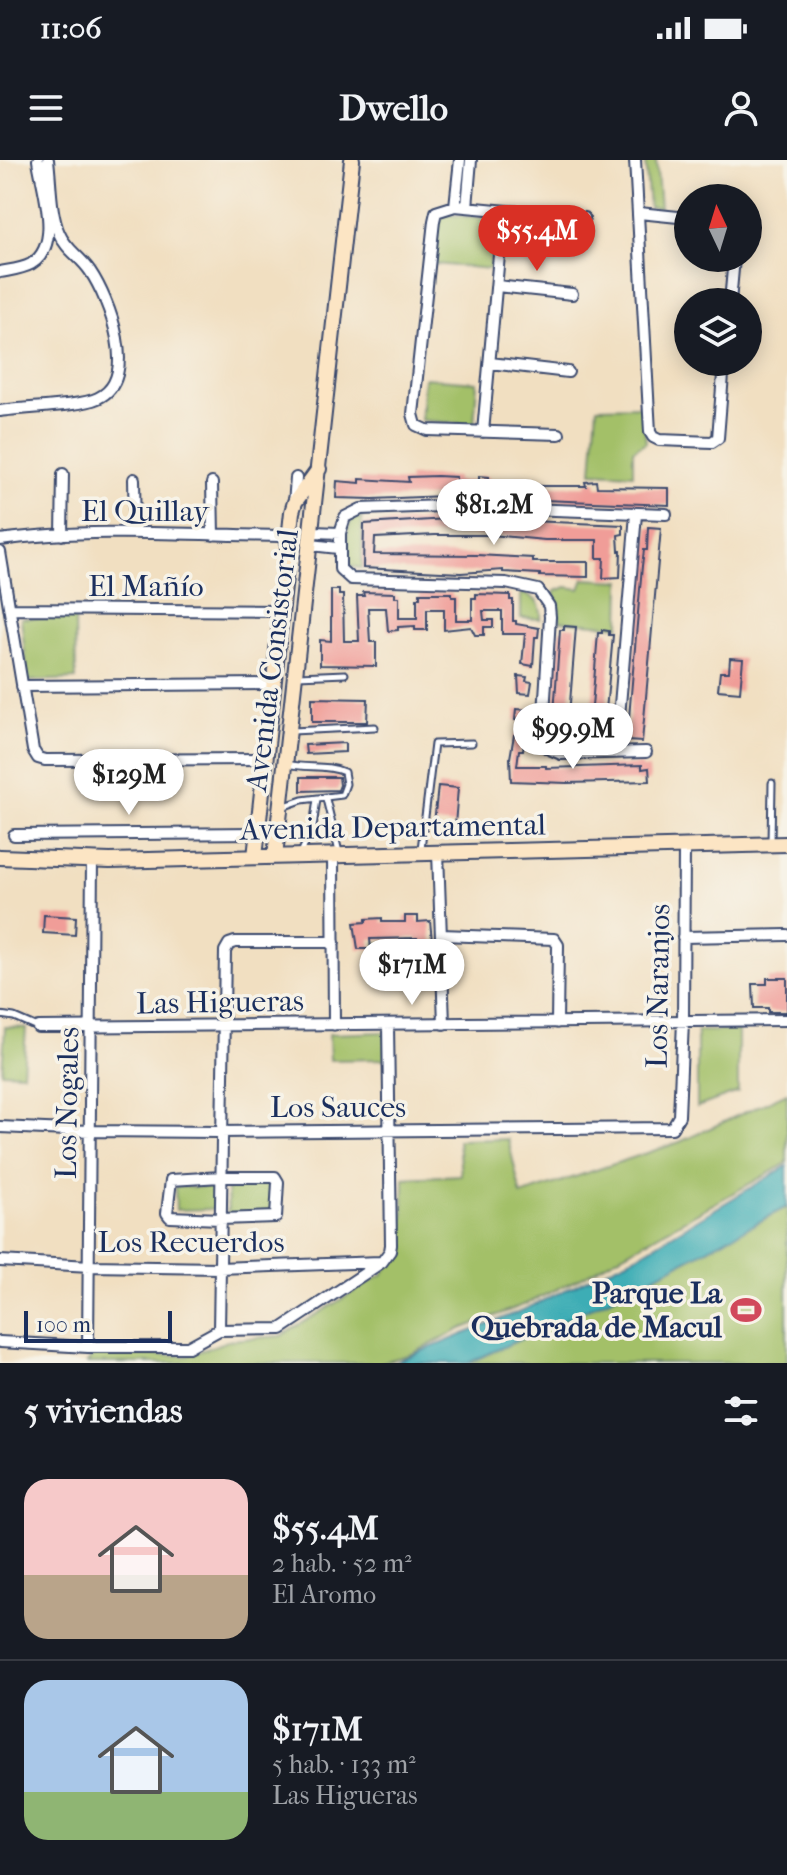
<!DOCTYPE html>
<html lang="es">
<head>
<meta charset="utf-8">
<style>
	body { margin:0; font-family:"IM FELL French Canon",serif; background:#242831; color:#f1f3f6; height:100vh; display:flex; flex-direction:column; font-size:30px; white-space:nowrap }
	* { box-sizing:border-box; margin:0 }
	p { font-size:26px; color:#9ea1a6 }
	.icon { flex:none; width:44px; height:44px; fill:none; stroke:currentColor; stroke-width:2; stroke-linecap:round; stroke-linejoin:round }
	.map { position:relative; height:1203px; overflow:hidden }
	.panel { display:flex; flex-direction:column; background:#171b24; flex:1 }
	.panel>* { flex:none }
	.needle { width:52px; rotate:356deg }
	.tools { position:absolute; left:674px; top:24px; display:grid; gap:16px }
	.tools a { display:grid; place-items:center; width:88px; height:88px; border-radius:50%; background:#171b24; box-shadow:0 4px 20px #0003; font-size:40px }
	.scale { position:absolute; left:24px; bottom:20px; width:148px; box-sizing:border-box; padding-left:8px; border:4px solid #1b2f5e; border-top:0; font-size:22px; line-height:28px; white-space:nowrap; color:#1b2f5e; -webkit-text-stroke:6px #f7f3e8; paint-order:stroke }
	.price { position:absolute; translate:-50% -68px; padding:0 18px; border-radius:28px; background:#fff; color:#222; font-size:26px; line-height:52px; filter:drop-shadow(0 2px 4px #0008) }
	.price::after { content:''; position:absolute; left:50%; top:48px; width:24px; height:18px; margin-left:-12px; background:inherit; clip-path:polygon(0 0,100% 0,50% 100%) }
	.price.selected { background:#d93025; color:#fff }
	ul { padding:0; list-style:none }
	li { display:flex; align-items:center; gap:24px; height:200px; padding:0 24px }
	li+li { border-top:2px solid #363941 }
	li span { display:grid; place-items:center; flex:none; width:224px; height:160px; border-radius:24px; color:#555 }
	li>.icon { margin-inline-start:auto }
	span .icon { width:96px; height:96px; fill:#fffc; stroke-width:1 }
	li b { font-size:34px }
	h2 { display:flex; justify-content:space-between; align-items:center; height:96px; padding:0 24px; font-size:34px }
	.status { display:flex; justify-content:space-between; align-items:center; height:56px; padding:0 40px; background:#171b24; direction:ltr }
	.status svg { height:22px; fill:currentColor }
	header { display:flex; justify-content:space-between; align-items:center; height:104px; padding:0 24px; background:#171b24; font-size:36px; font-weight:700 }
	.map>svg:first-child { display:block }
	.green { fill:#a3c068; stroke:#5f7863; stroke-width:2 }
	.water { fill:#3cadb5; stroke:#2c6e8a; stroke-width:2 }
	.building { fill:#f09d98 }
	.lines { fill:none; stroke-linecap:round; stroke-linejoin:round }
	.lane-casing { stroke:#3b496d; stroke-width:9 }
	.street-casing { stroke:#3b496d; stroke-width:14 }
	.secondary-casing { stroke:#3b496d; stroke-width:18 }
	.lane { stroke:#fff; stroke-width:5 }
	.street { stroke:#fff; stroke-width:10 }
	.secondary { stroke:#fce5c4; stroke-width:14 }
	.labels { text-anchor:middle; stroke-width:7; stroke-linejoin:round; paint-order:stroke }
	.street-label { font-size:30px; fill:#1b2f5e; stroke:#f7f3e8 }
	.poi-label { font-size:30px; font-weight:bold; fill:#1b2f5e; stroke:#f7f3e8; text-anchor:end }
</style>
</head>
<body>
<div class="status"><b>11:06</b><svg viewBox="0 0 49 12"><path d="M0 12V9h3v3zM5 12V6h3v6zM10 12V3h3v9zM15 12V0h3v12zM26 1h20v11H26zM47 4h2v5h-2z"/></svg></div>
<header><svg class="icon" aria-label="menu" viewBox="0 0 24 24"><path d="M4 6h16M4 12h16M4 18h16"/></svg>Dwello<svg class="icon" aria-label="person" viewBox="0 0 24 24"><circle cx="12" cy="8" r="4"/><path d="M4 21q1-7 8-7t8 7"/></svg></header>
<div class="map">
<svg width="787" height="1203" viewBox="0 0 787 1203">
	<rect width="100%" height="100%" fill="#f7f3e8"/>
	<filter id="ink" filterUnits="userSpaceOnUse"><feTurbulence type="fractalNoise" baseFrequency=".0125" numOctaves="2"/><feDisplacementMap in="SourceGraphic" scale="16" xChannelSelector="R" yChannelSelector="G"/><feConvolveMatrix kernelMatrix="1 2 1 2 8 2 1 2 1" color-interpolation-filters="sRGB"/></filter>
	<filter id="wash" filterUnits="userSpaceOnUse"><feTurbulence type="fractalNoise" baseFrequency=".006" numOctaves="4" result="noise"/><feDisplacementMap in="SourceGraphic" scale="32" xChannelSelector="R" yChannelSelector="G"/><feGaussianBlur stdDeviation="1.8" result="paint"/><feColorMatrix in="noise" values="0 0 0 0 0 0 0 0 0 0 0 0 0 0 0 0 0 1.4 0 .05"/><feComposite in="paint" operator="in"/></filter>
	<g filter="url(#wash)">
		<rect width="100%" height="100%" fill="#f1dfc1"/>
		<!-- green -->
		<path class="green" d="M645 0H656L660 48 649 47Z
			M439 54 495 59 490 109 435 104Z
			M424 218 477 222 474 265 421 260Z
			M642 246 646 282 633 290V314L592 312 597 247Z
			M362 357V408L352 407 348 403C347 389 345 369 353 358Z
			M584 419 621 421 620 466 560 461 558 443 554 436 555 431 567 427 580 429Z
			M521 433C535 438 542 442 541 459L521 458Z
			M21 458H75L76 519 28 521Z
			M553 569 610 573V581L604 586 558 583 552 577Z
			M412 782V800L375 801V783Z
			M5 867 26 868 23 913 2 912Z
			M697 871H738V932L697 947Z
			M385 872 386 899 330 900 329 874Z
			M787 933V1003L578 1119 526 1144 461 1169 412 1194 379 1203H87L95 1193 187 1196 230 1180 281 1176 383 1114 403 1085 404 1018 461 1015 458 980 508 979 521 1035 680 982Z
			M271 1019 273 1047 269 1054 228 1055 227 1020Z
			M213 1027 214 1049 176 1050 175 1027Z
			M787 1047V1203H468L625 1132Z"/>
		<!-- water -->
		<path class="water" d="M787 1006V1047L625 1132 468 1203H393L523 1150 636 1096Z"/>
		<g id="blocks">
			<!-- building -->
			<path class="building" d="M437 316 456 317V321L479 322V316L489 317V322L543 326H586L585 322 596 321 597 327 669 328V345L445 336 373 339 336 338 337 321 360 323V319L409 322 408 317Z
				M448 359 478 360 479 364H495V360L515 361V366H530V361L623 365V374L618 375 619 391H621L620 417 603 418 604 398H597V380H545L491 375H435L375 378 374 394 477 395 533 398V402H588V417L540 416V414L503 412V410L461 413 363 408 364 364Z
				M648 367 661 368 642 582 627 581 642 406 644 390H647Z
				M331 430H339V435H343L344 481H359L357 436H364L363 432 395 433V437H399V458H417V438H420V433H452V437H456V460H472V438H476V434L510 435V440H513V461H516V464L539 468 538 477H535L533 506 522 504 525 474H502V451H483L484 460H493V467H484V475H475L471 467 444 470V449H427V470H415V466L398 467V470L388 471 386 448H368L370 482H376V506L320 505V480L331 481Z
				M564 466 576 467 568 568 553 567 560 470H564Z
				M602 470 609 471V475H613L604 572 590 571 598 473H602Z
				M730 498 743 499 740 532 718 530 720 512H729Z
				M518 516 527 517 526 521 532 522 530 534 519 533Z
				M312 538 368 539 367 562H312Z
				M516 549 528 550 527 561 515 560Z
				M514 575 525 577 523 590H519L517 606H546V608L642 605V609L649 608 650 621 567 623 511 621 510 598Z
				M345 583V592L306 594 305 585Z
				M301 617H339L340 625 338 630 301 631Z
				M438 626 458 628 455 665 434 663Z
				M44 755 76 757 75 775 43 773Z
				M405 756H418V762L430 761 434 800H417V778L370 779 371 789H358L354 763 366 762V759L382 758V762H405Z
				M767 818H787V852H768V848H754L753 824H767Z"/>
		</g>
	</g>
	<g filter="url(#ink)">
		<use href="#blocks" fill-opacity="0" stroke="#3b496d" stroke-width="2"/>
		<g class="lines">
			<!-- lane casing -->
			<g class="lane-casing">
				<path id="lane" d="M298 516 345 514
					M292 571 375 567
					M326 639 339 692
					M285 646 302 640 342 635 346 624 344 612C326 604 306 609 287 604
					M771 683 772 623
					M421 689 434 584 472 583
					M300 695 313 667 317 639
					M0 855 14 857 37 867"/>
			</g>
			<!-- street casing -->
			<g class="street-casing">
				<path id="street" d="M635 0 650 272 653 277 659 280 712 282 718 278 724 202
					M455 46 460 0
					M467 47 471 0
					M639 53 688 58
					M0 112C10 110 22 109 31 104 63 85 42 29 38 0
					M497 126 572 134
					M730 142 734 98
					M490 203 568 212
					M0 251C25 247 79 247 98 238 140 219 109 139 90 111 80 96 66 90 59 73 50 52 51 23 48 0
					M483 272 503 51
					M559 274 427 270 416 265 413 254 434 61 436 52 455 46 584 58
					M134 319 135 373
					M212 323 213 375
					M294 344 296 318
					M313 372 340 373
					M62 375 63 314
					M0 380C95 367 193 375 289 376
					M311 385 338 388
					M0 392 33 590 38 598 45 600 266 599
					M10 449 283 451
					M22 526 275 524
					M646 592 561 594 547 588 543 570 550 457 549 446 538 430 506 423 351 419 340 409V373L345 357 361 349 442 346 666 354
					M616 593 636 354
					M14 675 258 673
					M438 692 444 864
					M333 695 334 865
					M441 775 554 779 558 785 557 863
					M683 777 787 775
					M38 867 787 860
					M0 967 90 971 220 972 672 968 679 956 683 861 684 686
					M221 1017H275L278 1022 276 1057 220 1059 170 1057 167 1053 171 1020Z
					M0 1101 90 1106 219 1108 380 1102
					M219 1170 225 791 229 784 235 782H334
					M0 1182 88 1187H188L219 1170 281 1169 382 1102 390 1091 391 1085 388 864
					M88 1187 92 700"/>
			</g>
			<!-- secondary casing -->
			<g class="secondary-casing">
				<path id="secondary" d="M275 696 352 0
					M0 697 110 701 787 684
					M255 697 292 352 295 342 319 309"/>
			</g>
			<!-- lane -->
			<use href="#lane" class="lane"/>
			<!-- street -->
			<use href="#street" class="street"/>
			<!-- secondary -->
			<use href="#secondary" class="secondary"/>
		</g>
	</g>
	<!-- icons -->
	<defs>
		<g id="stadium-bare" transform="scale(2.4)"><path d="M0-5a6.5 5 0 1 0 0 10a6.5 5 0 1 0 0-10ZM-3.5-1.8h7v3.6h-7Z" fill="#d1495b" stroke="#f7f3e8" stroke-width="2.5" paint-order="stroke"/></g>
	</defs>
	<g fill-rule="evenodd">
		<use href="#stadium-bare" x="746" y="1150"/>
	</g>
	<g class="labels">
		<!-- street labels -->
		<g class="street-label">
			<text x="145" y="361">El Quillay</text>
			<text x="146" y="436">El Mañío</text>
			<text transform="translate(272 500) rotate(-83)" y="10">Avenida Consistorial</text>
			<text transform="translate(393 667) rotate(-1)" y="10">Avenida Departamental</text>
			<text transform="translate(658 826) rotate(-89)" y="10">Los Naranjos</text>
			<text transform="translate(220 842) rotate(-1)" y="10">Las Higueras</text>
			<text transform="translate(67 943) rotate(-89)" y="10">Los Nogales</text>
			<text x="338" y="957">Los Sauces</text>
			<text x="191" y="1092">Los Recuerdos</text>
		</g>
		<!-- poi labels -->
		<g class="poi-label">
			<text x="722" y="1143">Parque La<tspan x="722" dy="34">Quebrada de Macul</tspan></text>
		</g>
	</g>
</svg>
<div class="tools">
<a><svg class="needle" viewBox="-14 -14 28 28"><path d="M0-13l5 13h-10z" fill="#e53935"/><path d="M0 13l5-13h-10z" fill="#9ea1a6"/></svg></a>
<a><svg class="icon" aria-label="layers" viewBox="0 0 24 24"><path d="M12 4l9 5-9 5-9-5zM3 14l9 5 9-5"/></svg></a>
</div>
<div class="scale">100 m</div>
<b class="price selected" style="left:537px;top:113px">$55.4M</b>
<b class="price" style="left:494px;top:387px">$81.2M</b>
<b class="price" style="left:573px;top:611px">$99.9M</b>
<b class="price" style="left:129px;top:657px">$129M</b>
<b class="price" style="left:412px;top:847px">$171M</b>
</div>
<section class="panel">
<h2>5 viviendas<svg class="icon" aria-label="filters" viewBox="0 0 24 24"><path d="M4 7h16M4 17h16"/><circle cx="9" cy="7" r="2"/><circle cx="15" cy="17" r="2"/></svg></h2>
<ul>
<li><span style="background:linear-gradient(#f6c9c9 60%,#b9a48a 0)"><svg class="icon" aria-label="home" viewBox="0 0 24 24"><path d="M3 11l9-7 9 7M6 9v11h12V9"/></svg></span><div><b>$55.4M</b><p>2 hab. · 52 m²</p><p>El Aromo</p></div></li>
<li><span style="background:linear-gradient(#a9c7e8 70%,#8fb573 0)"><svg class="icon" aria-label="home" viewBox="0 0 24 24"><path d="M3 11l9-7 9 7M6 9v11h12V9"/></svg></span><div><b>$171M</b><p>5 hab. · 133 m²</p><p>Las Higueras</p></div></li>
</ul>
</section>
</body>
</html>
